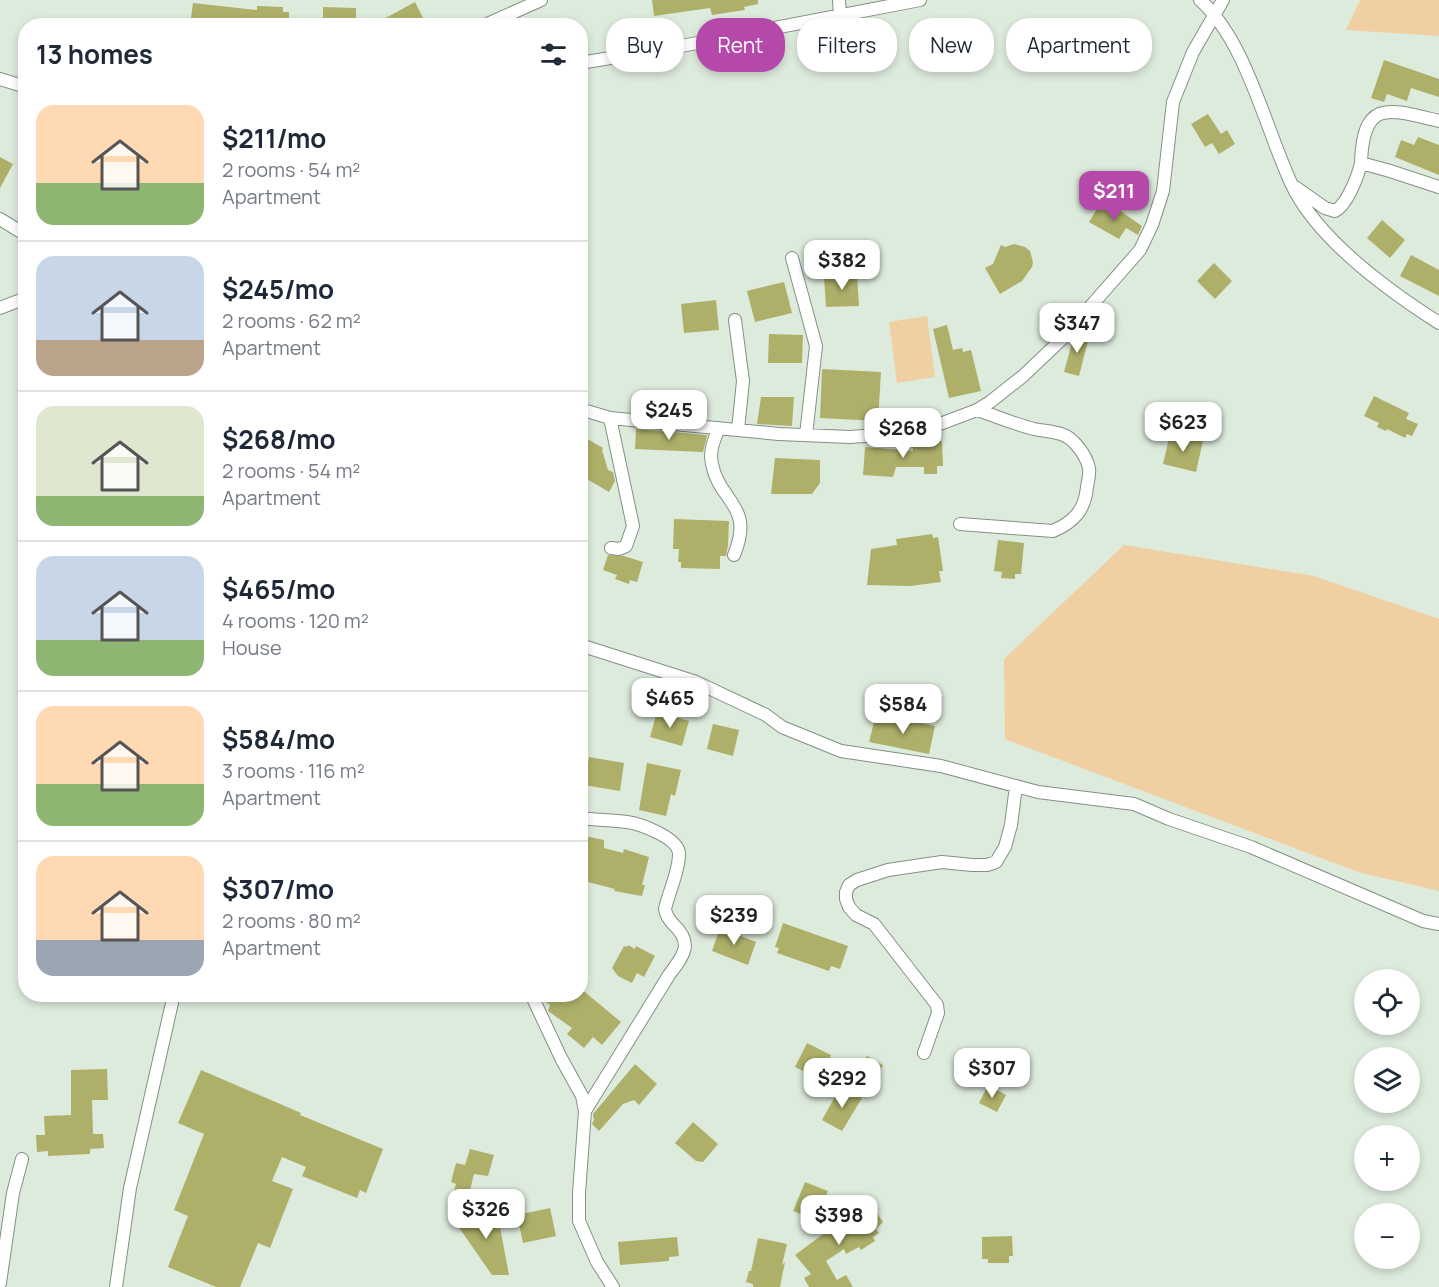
<!DOCTYPE html>
<html lang="en">
<head>
<meta charset="utf-8">
<style>
	body { margin:0; font-family:Manrope,sans-serif; background:#f2f2f3; color:#1f2937; height:100vh; display:flex; flex-direction:column; font-size:22px; white-space:nowrap }
	* { box-sizing:border-box; margin:0 }
	p { font-size:20px; color:#747a83 }
	.icon { flex:none; width:33px; height:33px; fill:none; stroke:currentColor; stroke-width:2; stroke-linecap:round; stroke-linejoin:round }
	.map { position:relative; flex:1; overflow:hidden }
	.drawer { position:absolute; left:18px; top:18px; width:570px; height:984px; display:flex; flex-direction:column; background:#fff; border-radius:24px; box-shadow:0 3px 9px #0003 }
	.drawer>* { flex:none }
	.hud { position:absolute; left:606px; top:18px; width:570px; height:54px; display:flex; gap:12px }
	.fabs { position:absolute; left:1354px; top:969px; display:grid; gap:12px }
	.fabs a { display:grid; place-items:center; width:66px; height:66px; border-radius:50%; background:#fff; box-shadow:0 3px 9px #0003; font-size:30px }
	.price { position:absolute; translate:-50% -51px; padding:0 14px; border-radius:12px; background:#fff; color:#222; font-size:20px; line-height:39px; filter:drop-shadow(0 2px 3px #0008) }
	.price::after { content:''; position:absolute; left:50%; top:36px; width:18px; height:14px; margin-left:-9px; background:inherit; clip-path:polygon(0 0,100% 0,50% 100%) }
	.price.current { background:#b549a9; color:#fff }
	ul { padding:0; list-style:none }
	li { display:flex; align-items:center; gap:18px; height:150px; padding:0 18px }
	li+li { border-top:2px solid #e0e1e3 }
	li span { display:grid; place-items:center; flex:none; width:168px; height:120px; border-radius:18px; color:#555 }
	li>.icon { margin-inline-start:auto }
	span .icon { width:72px; height:72px; fill:#fffc; stroke-width:1 }
	li b { font-size:26px }
	h2 { display:flex; justify-content:space-between; align-items:center; height:72px; padding:0 18px; font-size:26px }
	.tag { padding:0 21px; border-radius:24px; background:#fff; box-shadow:0 3px 9px #0003; font-size:21px; line-height:54px }
	.tag.current { background:#b549a9; color:#fff }
	.map>svg:first-child { display:block }
	.green { fill:#f0cfa3 }
	.building { fill:#aeb069 }
	.lines { fill:none; stroke-linecap:round; stroke-linejoin:round }
	.street-casing { stroke:#839083; stroke-width:14 }
	.street { stroke:#fff; stroke-width:12 }
</style>
</head>
<body>
<div class="map">
<svg width="1439" height="1287" viewBox="0 0 1439 1287">
	<rect width="100%" height="100%" fill="#ddebdc"/>
	<!-- green -->
	<path class="green" d="M1360 0H1439V36L1346 30Z
		M927 316 935 377 897 383 889 322Z
		M1124 545 1314 576 1439 619V891L1358 872 1005 739 1004 659Z"/>
	<!-- building -->
	<path class="building" d="M652 0H758V4L744 7 745 10 712 15 710 8 654 16Z
		M415 2 427 26H371Z
		M193 3 257 10V6L283 7V12H289V26H190Z
		M323 7 356 8V26H323Z
		M1384 60 1439 79V97L1411 88 1407 101 1387 94 1384 102 1371 98Z
		M1208 114 1221 134 1227 130 1235 144 1219 154 1212 143 1205 147 1191 124Z
		M1418 137 1439 145V175L1395 157 1401 140 1414 145Z
		M0 157 13 164 0 188Z
		M1100 204 1117 214 1119 210 1142 226 1138 235 1126 228 1119 239 1089 222Z
		M1382 220 1405 240 1390 258 1367 238Z
		M1014 244 1025 247 1030 251 1033 262 1032 267 1022 281 1000 294 985 268 993 264 1001 245 1005 247Z
		M1411 255 1439 270V296L1400 276Z
		M1214 263 1232 281 1215 299 1197 281Z
		M857 274 859 306 826 307 824 276Z
		M784 282 792 313 755 322 747 291Z
		M716 300 719 330 684 333 681 304Z
		M947 325 953 350 962 348 963 352 971 350 981 391 949 398 933 329Z
		M1080 331 1090 333 1079 376 1064 372 1073 339Z
		M769 334 803 335 802 363H768Z
		M822 369 881 372 878 421 820 418Z
		M1374 396 1409 413 1406 419 1418 424 1412 436 1407 434 1405 438 1387 429 1386 431 1377 427 1379 423 1364 416Z
		M761 397H794L792 426 757 424Z
		M636 429 707 435V436L703 452 635 449Z
		M1170 434 1203 441 1196 472 1163 464Z
		M584 437 603 448 602 450 608 470 613 472 615 481 609 492 580 475V444Z
		M942 441 943 466H937V474H924V467H896L893 477 863 475 865 447 913 451 912 442Z
		M775 458 820 460V483L812 494H771Z
		M674 519 729 521 728 545 726 556H720V569L681 568V562H678L679 549H673Z
		M932 534 933 538 938 537 943 571H939L941 582 910 586 867 585 871 549 897 545 896 539Z
		M998 540 1024 543 1021 574H1015V579L1001 578 1002 572 994 571Z
		M608 555 624 556 643 562 637 582 630 580 629 584 615 579 617 575 603 570Z
		M657 712 689 721 682 746 650 737Z
		M892 717 935 726 929 754 869 742 875 718 891 721Z
		M713 724 739 730 733 756 707 749Z
		M589 757 624 763 620 791 584 785Z
		M647 763 681 770 675 796 671 794 666 816 639 810Z
		M585 836 604 840V848L623 853 624 849 649 857 642 885H645L642 896 614 891 615 889 580 880V840L585 839Z
		M783 923 848 946 840 969 831 966 829 971 777 953 779 948 775 947Z
		M720 928 756 942 748 965 712 951Z
		M628 945 635 949 636 946 655 956 644 977 637 973 632 983 618 976 612 968 624 946 627 947Z
		M580 988 621 1022 602 1045 593 1037 584 1048 567 1034 572 1028 548 1011 550 1005 542 999 540 994H580Z
		M807 1043 831 1055 826 1066 830 1068 823 1081 795 1067Z
		M867 1056 883 1065 878 1074 862 1065Z
		M635 1064 657 1084 639 1105 634 1100 623 1104 599 1131 592 1124 594 1120 593 1114Z
		M107 1069 108 1100H92L93 1134H103L104 1148 90 1149V1154L48 1156V1151L37 1152 36 1135H45L44 1116 71 1115V1070Z
		M201 1070 301 1113 300 1115 383 1149 366 1193 360 1190 357 1198 302 1176 306 1167 282 1157 272 1181 293 1189 270 1248 258 1243 240 1287H216L168 1267 188 1216 174 1210 204 1134 178 1123Z
		M988 1085 1006 1095 997 1112 979 1103Z
		M841 1086 862 1098 842 1131 822 1120Z
		M693 1122 718 1144 703 1162 696 1161 675 1143Z
		M470 1149 494 1155 488 1176 474 1174 469 1194 454 1191 456 1184 451 1182 456 1163 465 1165Z
		M805 1182 828 1191 821 1206 815 1203 809 1217 793 1211Z
		M870 1203 883 1222 876 1229 879 1233 873 1237 875 1241 861 1250 859 1247 846 1254 844 1249 826 1261 837 1280 846 1275 853 1287H809L804 1278 811 1274 795 1255 834 1226 833 1224 860 1207 862 1208Z
		M550 1208 556 1236 523 1243 517 1215Z
		M497 1211 509 1275H492L453 1219Z
		M1012 1236 1013 1256H1009V1263H988V1259H982V1237Z
		M677 1237 679 1256 669 1257V1261L620 1265 618 1242Z
		M758 1238 787 1244 782 1265 785 1262 780 1287H753V1284L746 1282 749 1271H751Z"/>
	<g class="lines">
		<!-- street casing -->
		<g class="street-casing">
			<path id="street" d="M839 0 840 16
				M1200 0C1246 41 1265 127 1291 183 1316 238 1389 291 1439 323
				M483 26 541 0
				M580 63 671 48 920 0
				M0 79 26 87
				M1361 163C1363 98 1389 109 1439 121
				M1295 187 1325 208 1335 211C1347 205 1358 176 1361 163L1390 171 1439 187
				M0 219 26 235
				M792 258 816 346 806 435
				M0 308 26 298
				M735 320 743 381 738 430
				M580 409 610 418 779 434 850 437 891 434 940 424 977 410 990 402 1023 376 1062 339 1140 250 1152 225 1163 191 1173 102 1193 52 1223 0
				M610 418 633 526 626 546 619 549 611 548
				M719 428C714 440 709 451 712 464 719 502 755 505 734 555
				M960 524 1053 531C1074 522 1085 510 1087 487 1088 481 1090 474 1089 468 1086 455 1074 438 1061 434 1052 431 1043 431 1034 429 1014 424 996 416 977 410
				M580 645 696 682 766 715 782 727 841 751 941 766 1038 792 1134 804 1169 819 1251 847 1423 921 1439 924
				M580 818C596 820 612 820 627 822 641 824 679 838 679 854 679 872 669 891 665 909 666 916 669 920 674 925 694 944 683 956 669 975L585 1111
				M531 994 561 1058 582 1096 585 1111 579 1193V1221L597 1262 613 1287
				M924 1053 938 1013 937 1005 874 924 856 915 849 907 846 899V892L849 885 857 880 888 870 942 862 972 865H987L996 862 1005 847 1011 825 1016 786
				M0 1283 13 1193 22 1159
				M116 1287 130 1188 172 1003"/>
		</g>
		<!-- street -->
		<use href="#street" class="street"/>
	</g>
</svg>
<div class="fabs">
<a><svg class="icon" aria-label="locate" viewBox="0 0 24 24"><circle cx="12" cy="12" r="6"/><path d="M12 2v4M12 18v4M2 12h4M18 12h4"/></svg></a>
<a><svg class="icon" aria-label="layers" viewBox="0 0 24 24"><path d="M12 4l9 5-9 5-9-5zM3 14l9 5 9-5"/></svg></a>
<a>+</a>
<a>−</a>
</div>
<b class="price current" style="left:1114px;top:222px">$211</b>
<b class="price" style="left:842px;top:291px">$382</b>
<b class="price" style="left:1077px;top:354px">$347</b>
<b class="price" style="left:669px;top:441px">$245</b>
<b class="price" style="left:1183px;top:453px">$623</b>
<b class="price" style="left:903px;top:459px">$268</b>
<b class="price" style="left:670px;top:729px">$465</b>
<b class="price" style="left:903px;top:735px">$584</b>
<b class="price" style="left:734px;top:946px">$239</b>
<b class="price" style="left:992px;top:1099px">$307</b>
<b class="price" style="left:842px;top:1109px">$292</b>
<b class="price" style="left:486px;top:1240px">$326</b>
<b class="price" style="left:839px;top:1246px">$398</b>
<div class="hud">
<a class="tag">Buy</a>
<a class="tag current">Rent</a>
<a class="tag">Filters</a>
<a class="tag">New</a>
<a class="tag">Apartment</a>
</div>
<section class="drawer">
<h2>13 homes<svg class="icon" aria-label="filters" viewBox="0 0 24 24"><path d="M4 7h16M4 17h16"/><circle cx="9" cy="7" r="2"/><circle cx="15" cy="17" r="2"/></svg></h2>
<ul>
<li><span style="background:linear-gradient(#ffd9b3 65%,#8fb573 0)"><svg class="icon" aria-label="home" viewBox="0 0 24 24"><path d="M3 11l9-7 9 7M6 9v11h12V9"/></svg></span><div><b>$211/mo</b><p>2 rooms · 54 m²</p><p>Apartment</p></div></li>
<li><span style="background:linear-gradient(#c9d6e8 70%,#b9a48a 0)"><svg class="icon" aria-label="home" viewBox="0 0 24 24"><path d="M3 11l9-7 9 7M6 9v11h12V9"/></svg></span><div><b>$245/mo</b><p>2 rooms · 62 m²</p><p>Apartment</p></div></li>
<li><span style="background:linear-gradient(#dfe7d0 75%,#8fb573 0)"><svg class="icon" aria-label="home" viewBox="0 0 24 24"><path d="M3 11l9-7 9 7M6 9v11h12V9"/></svg></span><div><b>$268/mo</b><p>2 rooms · 54 m²</p><p>Apartment</p></div></li>
<li><span style="background:linear-gradient(#c9d6e8 70%,#8fb573 0)"><svg class="icon" aria-label="home" viewBox="0 0 24 24"><path d="M3 11l9-7 9 7M6 9v11h12V9"/></svg></span><div><b>$465/mo</b><p>4 rooms · 120 m²</p><p>House</p></div></li>
<li><span style="background:linear-gradient(#ffd9b3 65%,#8fb573 0)"><svg class="icon" aria-label="home" viewBox="0 0 24 24"><path d="M3 11l9-7 9 7M6 9v11h12V9"/></svg></span><div><b>$584/mo</b><p>3 rooms · 116 m²</p><p>Apartment</p></div></li>
<li><span style="background:linear-gradient(#ffd9b3 70%,#9aa5b1 0)"><svg class="icon" aria-label="home" viewBox="0 0 24 24"><path d="M3 11l9-7 9 7M6 9v11h12V9"/></svg></span><div><b>$307/mo</b><p>2 rooms · 80 m²</p><p>Apartment</p></div></li>
</ul>
</section>
</div>
</body>
</html>
